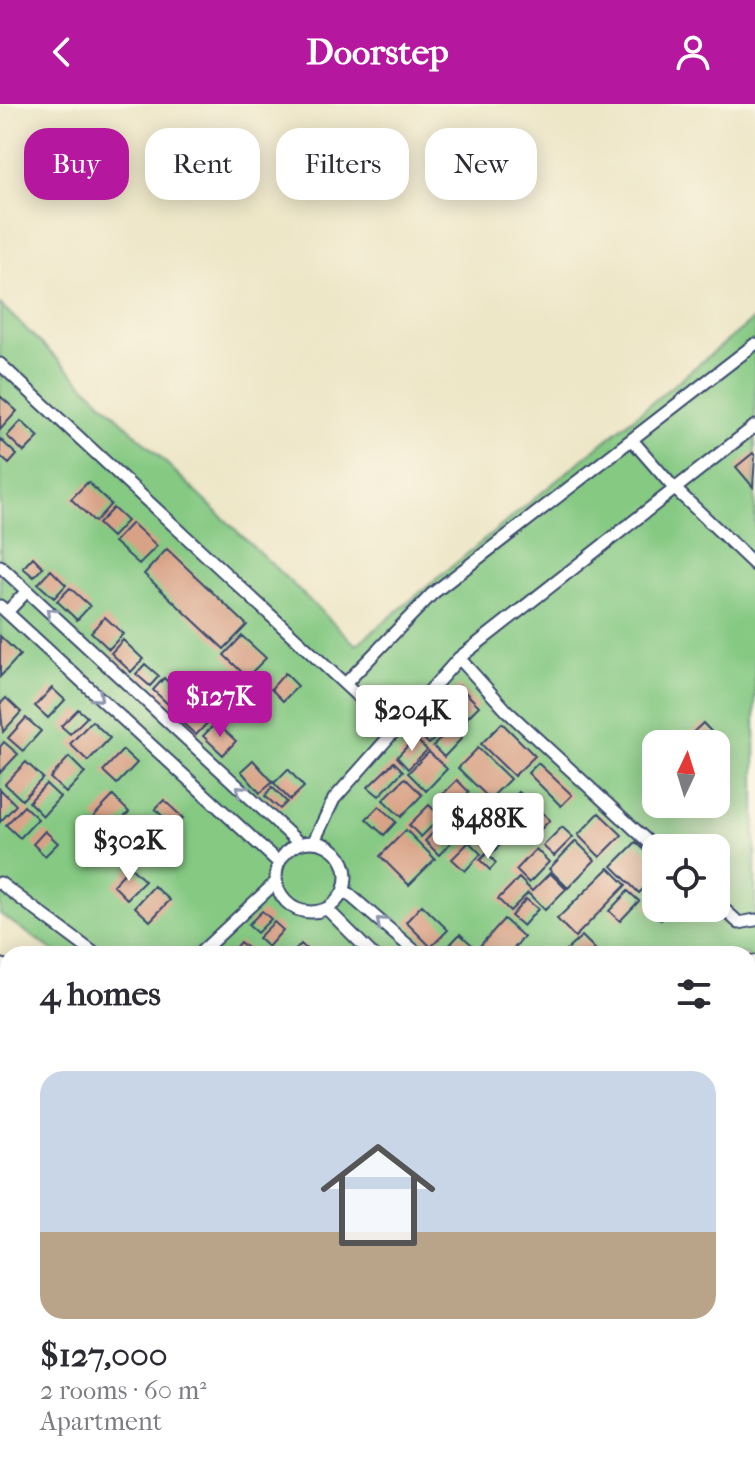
<!DOCTYPE html>
<html lang="en">
<head>
<meta charset="utf-8">
<style>
	body { margin:0; font-family:"IM FELL French Canon",serif; background:#f2f2f3; color:#2b2b33; height:100vh; display:flex; flex-direction:column; font-size:30px; white-space:nowrap }
	* { box-sizing:border-box; margin:0 }
	p { font-size:26px; color:#7c7c81 }
	.icon { flex:none; width:44px; height:44px; fill:none; stroke:currentColor; stroke-width:2; stroke-linecap:round; stroke-linejoin:round }
	.map { position:relative; flex:1; overflow:hidden }
	.panel { position:absolute; left:0px; top:842px; width:756px; height:536px; display:flex; flex-direction:column; background:#fff; border-radius:24px 24px 0 0; box-shadow:0 4px 20px #0003 }
	.panel>* { flex:none }
	.hud { position:absolute; left:24px; top:24px; width:708px; height:72px; display:flex; gap:16px }
	.needle { width:52px; rotate:4deg }
	.tools { position:absolute; left:642px; top:626px; display:grid; gap:16px }
	.tools a { display:grid; place-items:center; width:88px; height:88px; border-radius:16px; background:#fff; box-shadow:0 4px 20px #0003; font-size:40px }
	.price { position:absolute; translate:-50% -68px; padding:0 18px; border-radius:8px; background:#fff; color:#222; font-size:26px; line-height:52px; filter:drop-shadow(0 2px 4px #0008) }
	.price::after { content:''; position:absolute; left:50%; top:48px; width:24px; height:18px; margin-left:-12px; background:inherit; clip-path:polygon(0 0,100% 0,50% 100%) }
	.price.on { background:#b5179e; color:#fff }
	ul { padding:0; list-style:none }
	li { display:grid; align-content:center; gap:16px; height:424px; padding:0 40px }
	li+li { border-top:2px solid #e1e1e2 }
	li span { display:grid; place-items:center; height:248px; border-radius:24px; color:#555 }
	li>.icon { margin-inline-start:auto }
	span .icon { width:144px; height:144px; fill:#fffc; stroke-width:1 }
	li b { font-size:34px }
	h2 { display:flex; justify-content:space-between; align-items:center; height:96px; padding:0 40px; font-size:34px }
	.tag { padding:0 28px; border-radius:24px; background:#fff; box-shadow:0 4px 20px #0003; font-size:28px; line-height:72px }
	.tag.on { background:#b5179e; color:#fff }
	header { display:flex; justify-content:space-between; align-items:center; height:104px; padding:0 40px; background:#b5179e; color:#fff; font-size:36px; font-weight:800 }
	.map>svg:first-child { display:block }
	.green { fill:#85c983; stroke:#507c70; stroke-width:2; fill-rule:evenodd }
	.building { fill:#d8a286 }
	.lines { fill:none; stroke-linecap:round; stroke-linejoin:round }
	.lane-casing { stroke:#3a4a6e; stroke-width:15 }
	.street-casing { stroke:#3a4a6e; stroke-width:26 }
	.lane { stroke:#fff; stroke-width:11 }
	.street { stroke:#fff; stroke-width:22 }
	.oneway { stroke:#8d97ae }
</style>
</head>
<body>
<header><svg class="icon" aria-label="back" viewBox="0 0 24 24"><path d="M15 5l-7 7 7 7"/></svg>Doorstep<svg class="icon" aria-label="person" viewBox="0 0 24 24"><circle cx="12" cy="8" r="4"/><path d="M4 21q1-7 8-7t8 7"/></svg></header>
<div class="map">
<svg width="755" height="1378" viewBox="0 0 755 1378">
	<rect width="100%" height="100%" fill="#fcf5e5"/>
	<filter id="ink" filterUnits="userSpaceOnUse"><feTurbulence type="fractalNoise" baseFrequency=".0125" numOctaves="2"/><feDisplacementMap in="SourceGraphic" scale="16" xChannelSelector="R" yChannelSelector="G"/><feConvolveMatrix kernelMatrix="1 2 1 2 8 2 1 2 1" color-interpolation-filters="sRGB"/></filter>
	<filter id="wash" filterUnits="userSpaceOnUse"><feTurbulence type="fractalNoise" baseFrequency=".006" numOctaves="4" result="noise"/><feDisplacementMap in="SourceGraphic" scale="32" xChannelSelector="R" yChannelSelector="G"/><feGaussianBlur stdDeviation="1.8" result="paint"/><feColorMatrix in="noise" values="0 0 0 0 0 0 0 0 0 0 0 0 0 0 0 0 0 1.4 0 .05"/><feComposite in="paint" operator="in"/></filter>
	<g filter="url(#wash)">
		<rect width="100%" height="100%" fill="#ede6c7"/>
		<!-- green -->
		<path class="green" d="M0 200 356 541 755 214V1362L748 1357V850H58L0 810ZM656 640H716V700H656ZM656 744H716V804H656Z"/>
		<g id="blocks">
			<!-- building -->
			<path class="building" d="M0 292 17 307 0 326Z
				M21 317 39 333 24 348 7 332Z
				M0 335 17 351 9 360 0 352Z
				M753 349 755 352 753 383 736 363Z
				M88 378 111 400 95 418 71 395Z
				M113 404 127 417 112 433 98 420Z
				M132 419 157 442 139 460 114 438Z
				M167 445 247 521 224 545 144 470Z
				M33 453 43 463 34 473 23 464Z
				M51 466 66 481 54 494 38 480Z
				M70 484 90 502 77 516 57 497Z
				M105 513 123 530 109 545 91 528Z
				M0 532 20 551 0 573Z
				M242 532 266 554 247 573 224 551Z
				M123 536 143 555 131 568 111 549Z
				M145 560 159 572 150 582 136 570Z
				M285 569 298 582 283 597 271 585Z
				M164 574 181 590 170 602 153 586Z
				M459 582 479 602 458 623 438 604Z
				M52 584 65 596 48 614 35 602Z
				M186 593 210 616 196 631 172 609Z
				M6 594 21 608 3 628 0 600Z
				M78 605 87 613 70 630 61 622Z
				M438 613 447 622 429 640 420 631Z
				M26 614 41 627 23 647 8 634Z
				M92 617 110 634 88 657 70 640Z
				M216 619 236 637 223 651 203 632Z
				M502 619 535 652 514 672 481 640Z
				M703 619 720 637 717 640H696L689 632Z
				M451 624 462 634 444 653 433 642Z
				M415 634 427 646 408 665 397 653Z
				M4 638 18 650 0 669V643Z
				M478 644 510 675 490 695 458 664Z
				M123 646 137 659 117 680 103 667Z
				M429 648 447 665 426 687 408 669Z
				M69 653 85 669 66 689 50 674Z
				M253 656 273 678 260 689 241 667Z
				M26 658 43 674 22 696 5 680Z
				M394 658 403 667 379 692 368 683Z
				M538 659 572 691 561 702 528 669Z
				M288 665 304 683 290 696 274 679Z
				M405 674 422 691 401 713 383 696Z
				M457 676 469 688 449 708 437 696Z
				M46 680 60 693 43 712 29 698Z
				M272 683 287 698 280 705 265 692Z
				M0 685 16 701 0 718Z
				M519 688 531 699 512 719 500 708Z
				M113 692 129 708 110 728 93 713Z
				M164 696 183 714 174 723 155 705Z
				M429 701 441 713 421 733 409 721Z
				M24 702 38 715 20 734 6 721Z
				M379 702 396 718 384 731 366 715Z
				M535 702 550 716 528 738 513 724Z
				M599 709 622 731 600 753 578 731Z
				M496 712 513 728 492 749 475 733Z
				M141 716 158 732 137 755 119 738Z
				M445 716 459 730 439 751 425 737Z
				M562 723 573 733 554 752 543 742Z
				M406 726 435 755 409 781 380 752Z
				M45 727 58 739 45 752 33 740Z
				M576 737 595 756 568 784 549 765Z
				M469 738 481 750 465 767 452 755Z
				M636 738 656 757V772L639 789 612 762Z
				M536 745 549 758 529 779 516 766Z
				M487 749 496 759 490 766 480 756Z
				M130 763 145 777 127 795 113 781Z
				M609 764 626 781 575 833 557 815Z
				M550 769 566 785 545 806 528 789 510 807 498 795 519 774 532 787Z
				M154 782 170 796 150 817 135 803Z
				M628 787 639 797 620 817 609 807Z
				M656 790V804H672L661 816 645 802Z
				M526 795 538 805 523 822 511 812Z
				M422 801 448 826 431 843 406 818Z
				M262 807 271 815 257 829 248 821Z
				M504 815 524 833 509 850H485L478 844Z
				M274 818 283 826 268 843 258 834Z
				M460 830 482 850H441Z
				M582 832 597 847 562 850Z
				M240 838 252 848 250 850H237L233 846Z
				M301 840 312 850H292Z
				M748 1164 755 1165V1196L748 1195Z
				M748 1200H755V1218L748 1217Z"/>
		</g>
	</g>
	<g filter="url(#ink)">
		<use href="#blocks" fill-opacity="0" stroke="#3a4a6e" stroke-width="2"/>
		<g class="lines">
			<!-- lane casing -->
			<g class="lane-casing">
				<path id="lane" d="M0 260 393 625
					M632 336 673 383 755 461
					M0 462 299 739
					M0 502 278 758
					M7 508 27 487
					M459 554 507 607 656 745
					M345 580 432 490 755 240
					M314 737 334 695 459 554 755 322
					M276 773a35 35 0 1 1 70 0a35 35 0 1 1-70 0Z
					M0 779 95 850
					M344 786 418 850
					M716 798 739 819 755 816
					M327 805 372 850
					M199 850 275 779
					M748 1074 755 1076
					M748 1099 755 1101
					M748 1255 755 1257
					M4 1378 8 1370"/>
			</g>
			<!-- street casing -->
			<g class="street-casing">
				<path id="street" d="M748 865 755 863
					M0 866 8 874
					M748 915 755 910
					M748 972 755 974
					M748 1018 755 1020
					M644 1370 657 1378"/>
			</g>
			<!-- lane -->
			<use href="#lane" class="lane"/>
			<!-- street -->
			<use href="#street" class="street"/>
		</g>
		<!-- one-way arrows -->
		<defs><path id="oneway-chevron" d="M-2-3.5L2.5 0L-2 3.5" fill="none" stroke-width="1.6" stroke-linecap="round" stroke-linejoin="round" transform="scale(2)"/></defs>
		<g class="oneway">
			<use href="#oneway-chevron" transform="translate(51 509) rotate(-137)"/>
			<use href="#oneway-chevron" transform="translate(98 593) rotate(43)"/>
			<use href="#oneway-chevron" transform="translate(241 686) rotate(-137)"/>
			<use href="#oneway-chevron" transform="translate(381 818) rotate(-139)"/>
		</g>
	</g>
</svg>
<div class="tools">
<a><svg class="needle" viewBox="-14 -14 28 28"><path d="M0-13l5 13h-10z" fill="#e53935"/><path d="M0 13l5-13h-10z" fill="#7c7c81"/></svg></a>
<a><svg class="icon" aria-label="locate" viewBox="0 0 24 24"><circle cx="12" cy="12" r="6"/><path d="M12 2v4M12 18v4M2 12h4M18 12h4"/></svg></a>
</div>
<b class="price on" style="left:220px;top:635px">$127K</b>
<b class="price" style="left:412px;top:649px">$204K</b>
<b class="price" style="left:488px;top:757px">$488K</b>
<b class="price" style="left:129px;top:779px">$302K</b>
<div class="hud">
<a class="tag on">Buy</a>
<a class="tag">Rent</a>
<a class="tag">Filters</a>
<a class="tag">New</a>
</div>
<section class="panel">
<h2>4 homes<svg class="icon" aria-label="filters" viewBox="0 0 24 24"><path d="M4 7h16M4 17h16"/><circle cx="9" cy="7" r="2"/><circle cx="15" cy="17" r="2"/></svg></h2>
<ul>
<li><span style="background:linear-gradient(#c9d6e8 65%,#b9a48a 0)"><svg class="icon" aria-label="home" viewBox="0 0 24 24"><path d="M3 11l9-7 9 7M6 9v11h12V9"/></svg></span><div><b>$127,000</b><p>2 rooms · 60 m²</p><p>Apartment</p></div></li>
</ul>
</section>
</div>
</body>
</html>
